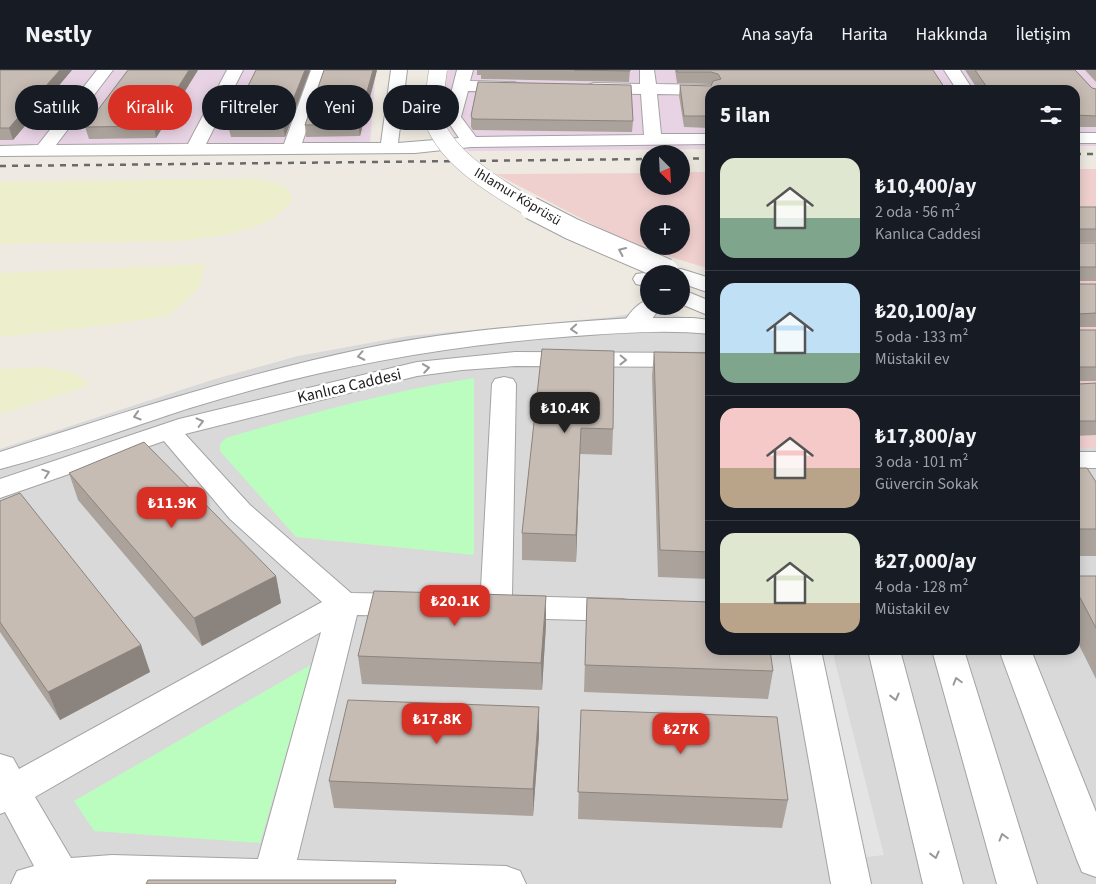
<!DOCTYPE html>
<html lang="tr">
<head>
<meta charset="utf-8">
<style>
	body { margin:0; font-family:"Source Sans 3",sans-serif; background:#20242c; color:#f1f3f6; height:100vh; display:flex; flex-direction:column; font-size:19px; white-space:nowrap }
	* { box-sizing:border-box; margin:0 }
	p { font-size:16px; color:#9ea1a6 }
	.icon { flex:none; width:28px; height:28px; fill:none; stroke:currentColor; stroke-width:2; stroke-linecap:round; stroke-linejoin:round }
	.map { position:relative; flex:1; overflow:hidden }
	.panel { position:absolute; left:705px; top:15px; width:375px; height:570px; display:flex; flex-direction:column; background:#171b24; border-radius:15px; box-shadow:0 2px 12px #0003 }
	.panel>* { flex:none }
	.banner { position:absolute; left:15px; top:15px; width:475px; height:45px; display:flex; gap:10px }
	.needle { width:32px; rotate:156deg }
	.fabs { position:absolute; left:640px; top:75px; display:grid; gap:10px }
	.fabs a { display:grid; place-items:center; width:50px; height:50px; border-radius:50%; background:#171b24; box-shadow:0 2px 12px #0003; font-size:25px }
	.price { position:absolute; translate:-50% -42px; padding:0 11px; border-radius:10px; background:#d93025; color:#fff; font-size:16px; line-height:32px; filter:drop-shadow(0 1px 2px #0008) }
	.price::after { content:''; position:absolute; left:50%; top:30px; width:15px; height:11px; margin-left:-8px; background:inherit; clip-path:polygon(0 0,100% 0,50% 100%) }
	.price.active { background:#222; color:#fff }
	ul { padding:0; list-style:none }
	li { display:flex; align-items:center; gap:15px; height:125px; padding:0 15px }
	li+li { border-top:1px solid #363941 }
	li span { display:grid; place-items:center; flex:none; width:140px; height:100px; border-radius:15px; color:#555 }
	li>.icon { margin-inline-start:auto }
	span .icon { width:60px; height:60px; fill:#fffc; stroke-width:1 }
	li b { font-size:21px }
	h2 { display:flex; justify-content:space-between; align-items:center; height:60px; padding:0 15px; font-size:21px }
	.pill { padding:0 18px; border-radius:22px; background:#171b24; box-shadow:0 2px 12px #0003; font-size:18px; line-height:45px }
	.pill.active { background:#d93025; color:#fff }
	header { display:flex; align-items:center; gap:30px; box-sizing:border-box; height:70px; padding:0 25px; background:#171b24; border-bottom:1px solid #363941 }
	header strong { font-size:24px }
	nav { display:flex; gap:28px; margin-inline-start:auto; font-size:18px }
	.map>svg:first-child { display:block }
	.residential { fill:#dad9d9 }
	.commercial { fill:#f0d0cf; fill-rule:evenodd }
	.industrial { fill:#e8d3e4 }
	.farmland { fill:#edeecb }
	.park { fill:#bbfcbf }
	.parking { fill:#e4e4e4 }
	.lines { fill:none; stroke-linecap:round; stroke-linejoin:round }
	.minor-casing { stroke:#a3a3a3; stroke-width:2 }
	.tertiary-casing { stroke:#a3a3a3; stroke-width:2 }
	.minor { fill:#fff; fill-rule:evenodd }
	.tertiary { fill:#fff; fill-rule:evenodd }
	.rail { stroke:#6a6a6a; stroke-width:2.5; stroke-dasharray:6 6; stroke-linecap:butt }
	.tertiary-bridge-far1-casing { stroke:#a3a3a3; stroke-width:19; stroke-linecap:butt }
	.tertiary-bridge-casing { stroke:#a3a3a3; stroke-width:24; stroke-linecap:butt }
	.tertiary-bridge-far1 { stroke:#fff; stroke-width:18 }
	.tertiary-bridge { stroke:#fff; stroke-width:22 }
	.wall { fill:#aaa29b }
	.shaded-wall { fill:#8b847e }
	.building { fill:#c6bcb4; stroke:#8b847e }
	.oneway { stroke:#999 }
	.labels { text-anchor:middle; stroke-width:5; stroke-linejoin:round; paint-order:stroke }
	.far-street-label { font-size:14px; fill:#1c1c1c; stroke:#fff }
	.street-label { font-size:16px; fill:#1c1c1c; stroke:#fff }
</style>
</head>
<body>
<header>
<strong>Nestly</strong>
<nav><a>Ana sayfa</a><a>Harita</a><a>Hakkında</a><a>İletişim</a></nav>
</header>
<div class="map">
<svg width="1096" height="814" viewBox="0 0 1096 814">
	<rect width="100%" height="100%" fill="#eeeae1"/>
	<!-- residential -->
	<path class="residential" d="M641 237 710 253V580H1075V379L1096 378V814H0V379L215 309 298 286 408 266 612 247 629 244Z"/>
	<!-- commercial -->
	<path class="commercial" d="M1075 99H1096V378L1075 379Z
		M681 102H710V199L634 176 496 104 649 103V116H681ZM649 144H681V176H649Z"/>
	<!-- industrial -->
	<path class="industrial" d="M0 0H376L370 73 0 76Z
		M447 0H1096V76H1075V20H710V79L469 81 461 76 454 67 444 46 442 22Z"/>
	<!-- farmland -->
	<path class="farmland" d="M259 109 276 113 288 119 292 128 291 132 274 148 254 157 230 164 180 171 0 174V112Z
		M205 194 200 214 193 224 168 246 84 258 0 267V203Z
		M41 297 71 302 85 310 90 315 0 344V299Z"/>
	<!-- park -->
	<path class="park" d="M474 308V485L296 467 220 381V374L226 368C308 344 390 321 474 308Z
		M312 594 260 773 94 761 74 731Z"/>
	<!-- parking -->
	<path class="parking" d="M806 580H832L884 785 850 789Z"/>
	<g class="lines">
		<!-- minor casing -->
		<g class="minor-casing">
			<path id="minor" d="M97 0H113L56 75 188 74 227 0H243L206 74H284L311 0H327L302 73H381L391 0H407L398 73 459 68 445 47 457 0H473L470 11 514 12 520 14 522 17 520 20 514 22 468 21 461 47 476 67 644 65 641 24 594 23 588 21 586 18 588 15 594 13 640 14V0H654L656 14 710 15 716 17 718 20H710V25L657 24 661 64H710V74L471 77 415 83 0 86V76L38 75Z
				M944 0H960L973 20H957Z
				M1075 63H1096V73H1075Z
				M633 248H693L710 250V264C665 259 619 263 575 266 444 275 315 299 190 338 127 358 64 383 0 399V382C121 343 242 304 367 278 454 260 544 254 633 248Z
				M515 282 710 283V297L515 296 462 300 417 306 185 364 250 435 351 523 408 524 419 527 424 535 419 543 408 546 357 545 297 790 506 796 520 801 526 814H11L17 801 34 796 5 742 0 744V684L13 688 19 699 322 532 230 449 164 371 0 428V409L179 349 417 292ZM321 562 258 789 112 785 71 788 35 727Z
				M504 307 513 309 516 314 512 526 623 529 634 532 639 540 634 548 623 551 508 548C500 546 493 547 485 545L480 537 492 314 495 309Z
				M1075 382H1096V398H1075Z
				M789 580H821L871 814H831Z
				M999 580H1031L1096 742V807L1082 802 1077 790Z"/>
		</g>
		<!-- tertiary casing -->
		<g class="tertiary-casing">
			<path id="tertiary" d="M681 199 710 208V223L681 213V204H671L673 200Z
				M644 203 649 204V217L636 214 633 209 636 204Z
				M681 219 710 231V246L681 234Z
				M649 230V236H661C652 250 642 264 625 260L622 255C628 245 637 232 649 230Z
				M868 580H900L963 814H923Z
				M932 580H964L1037 814H997Z"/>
		</g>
		<!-- minor -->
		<use href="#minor" class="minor"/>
		<!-- tertiary -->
		<use href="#tertiary" class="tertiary"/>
		<!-- rail -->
		<path class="rail" d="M1075 84H1096
			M681 89 710 88
			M0 96 649 89"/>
		<!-- tertiary-bridge-far1 casing -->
		<g class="tertiary-bridge-far1-casing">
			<path id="tertiary-bridge-far1" d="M438 0 432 43C440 86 498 118 533 139"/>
		</g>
		<!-- tertiary-bridge casing -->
		<g class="tertiary-bridge-casing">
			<path id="tertiary-bridge" d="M531 138 572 159 667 200"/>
		</g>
		<!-- tertiary-bridge-far1 -->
		<use href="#tertiary-bridge-far1" class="tertiary-bridge-far1"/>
		<!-- tertiary-bridge -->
		<use href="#tertiary-bridge" class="tertiary-bridge"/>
	</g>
	<!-- wall -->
	<path class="wall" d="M0 0H72L13 70H0Z
		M198 0 156 68 89 69 85 57Z
		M310 0 285 67H231L228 56Z
		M377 0 360 66 306 67 305 55Z
		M477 0H630L629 12 481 9V5H477Z
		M675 0H933L710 20V58L684 57 679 26 680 15 711 16 712 14 677 13Z
		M965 0H1075L1092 18 1096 19V57H1075V20H978Z
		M1085 0H1096V12Z
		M471 46 633 51 632 62 473 60 471 57Z
		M1075 134 1079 137H1096V172H1078V173H1096V211H1078V214H1096V257H1078V260H1096V311H1079V314L1096 313V365L1075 366Z
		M542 279 613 359 612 385 580 384 576 492 522 490V463Z
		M654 282 710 283V509L658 507 652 306Z
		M1075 398 1096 412V486H1075Z
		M69 403 276 506 281 533 202 576 78 430Z
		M0 431 141 575 150 602 60 650 0 562Z
		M1096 506V609L1075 567V518Z
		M587 528 773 601 768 629 584 622Z
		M546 554 542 620 362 614 358 586Z
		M539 637V665L533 746 334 738 329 711Z
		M581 640 788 730 782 758 578 749Z"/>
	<!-- shaded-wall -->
	<path class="shaded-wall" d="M60 0H72L13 70 9 58Z
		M189 0H198L156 68 154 56Z
		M305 0H310L285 67 283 55Z
		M373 0H377L360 66 358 54Z
		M581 358 580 384 576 492V465Z
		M276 506 281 533 202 576 194 548Z
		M546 526V554L542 620 541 593Z
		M141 575 150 602 60 650 48 622Z
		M539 637V665L533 746V719Z"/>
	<!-- building -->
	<path class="building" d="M0 0H60L9 58H0Z
		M128 0H189L154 56 85 57Z
		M256 0H305L283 55 228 56Z
		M324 0H373L358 54 305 55Z
		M574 0H630V1Z
		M677 0H933L946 20H710V46H684L680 15 711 16 713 11 721 9 718 4 711 2H677Z
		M975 0H1075L1092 18 1096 19V46L1075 45V20H989Z
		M478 12 631 15 633 51 473 49 471 46Z
		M1075 134H1077L1079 137H1096V159H1078V173H1096V197H1078V214H1096V243L1078 244V260H1096V297H1079V314L1096 313V351H1075Z
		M542 279 614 281 613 359 581 358 576 465 522 463Z
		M654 282 710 283V482L660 480Z
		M144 372 276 506 194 548 69 403Z
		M1075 398H1087L1096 412V459H1075Z
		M20 423 141 575 48 622 0 552V431Z
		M1075 506H1096V558L1075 518Z
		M374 521 546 526 541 593 358 586Z
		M587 528 710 532V580H770L773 601 585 595Z
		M348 630 539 637 533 719 329 711Z
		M581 640 777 647 788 730 578 722Z
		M148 810H396L395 814H146Z"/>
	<!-- one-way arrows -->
	<defs><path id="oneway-chevron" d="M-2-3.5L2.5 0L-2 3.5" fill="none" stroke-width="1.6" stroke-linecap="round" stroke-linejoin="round" transform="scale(1.25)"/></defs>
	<g class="oneway">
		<use href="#oneway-chevron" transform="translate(622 181) rotate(-156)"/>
		<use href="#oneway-chevron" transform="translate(574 259) rotate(176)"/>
		<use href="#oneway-chevron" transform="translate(361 286) rotate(168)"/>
		<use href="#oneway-chevron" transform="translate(623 290) rotate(1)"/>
		<use href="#oneway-chevron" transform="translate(426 298) rotate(-9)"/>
		<use href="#oneway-chevron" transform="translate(137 346) rotate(163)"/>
		<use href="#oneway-chevron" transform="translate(200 352) rotate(-14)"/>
		<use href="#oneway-chevron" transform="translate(46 403) rotate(-19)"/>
		<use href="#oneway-chevron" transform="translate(957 611) rotate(-106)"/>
		<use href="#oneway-chevron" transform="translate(895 627) rotate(76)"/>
		<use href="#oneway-chevron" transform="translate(1003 767) rotate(-106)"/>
		<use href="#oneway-chevron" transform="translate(935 785) rotate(76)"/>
	</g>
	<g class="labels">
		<!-- far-street labels -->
		<g class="far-street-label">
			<text transform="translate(518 126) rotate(31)" y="5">Ihlamur Köprüsü</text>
		</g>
		<!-- street labels -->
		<g class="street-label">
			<text transform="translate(349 315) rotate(-13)" y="6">Kanlıca Caddesi</text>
		</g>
	</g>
</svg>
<div class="fabs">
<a><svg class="needle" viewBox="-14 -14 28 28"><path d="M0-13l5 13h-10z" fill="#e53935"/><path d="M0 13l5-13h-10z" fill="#9ea1a6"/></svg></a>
<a>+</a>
<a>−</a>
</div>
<b class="price active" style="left:565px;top:364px">₺10.4K</b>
<b class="price" style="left:172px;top:459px">₺11.9K</b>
<b class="price" style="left:455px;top:557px">₺20.1K</b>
<b class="price" style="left:437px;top:675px">₺17.8K</b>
<b class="price" style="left:681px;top:685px">₺27K</b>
<div class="banner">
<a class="pill">Satılık</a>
<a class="pill active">Kiralık</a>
<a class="pill">Filtreler</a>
<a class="pill">Yeni</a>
<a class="pill">Daire</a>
</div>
<section class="panel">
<h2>5 ilan<svg class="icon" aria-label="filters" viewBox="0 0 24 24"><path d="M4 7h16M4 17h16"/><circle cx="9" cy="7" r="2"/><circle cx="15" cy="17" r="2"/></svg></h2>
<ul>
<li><span style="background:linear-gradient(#dfe7d0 60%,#7fa58c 0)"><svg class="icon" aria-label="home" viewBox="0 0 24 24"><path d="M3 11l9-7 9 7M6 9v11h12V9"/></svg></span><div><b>₺10,400/ay</b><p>2 oda · 56 m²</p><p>Kanlıca Caddesi</p></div></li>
<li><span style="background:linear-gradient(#bfe0f5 70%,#7fa58c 0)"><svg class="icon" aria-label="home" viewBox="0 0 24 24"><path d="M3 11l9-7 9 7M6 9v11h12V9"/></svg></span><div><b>₺20,100/ay</b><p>5 oda · 133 m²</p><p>Müstakil ev</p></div></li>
<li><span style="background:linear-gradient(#f6c9c9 60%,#b9a48a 0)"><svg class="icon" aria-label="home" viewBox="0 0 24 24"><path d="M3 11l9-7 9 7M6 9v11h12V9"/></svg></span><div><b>₺17,800/ay</b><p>3 oda · 101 m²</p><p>Güvercin Sokak</p></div></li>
<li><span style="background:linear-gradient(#dfe7d0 70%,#b9a48a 0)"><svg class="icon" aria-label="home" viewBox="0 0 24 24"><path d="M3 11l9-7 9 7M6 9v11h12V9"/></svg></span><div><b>₺27,000/ay</b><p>4 oda · 128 m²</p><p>Müstakil ev</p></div></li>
</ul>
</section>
</div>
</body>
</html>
